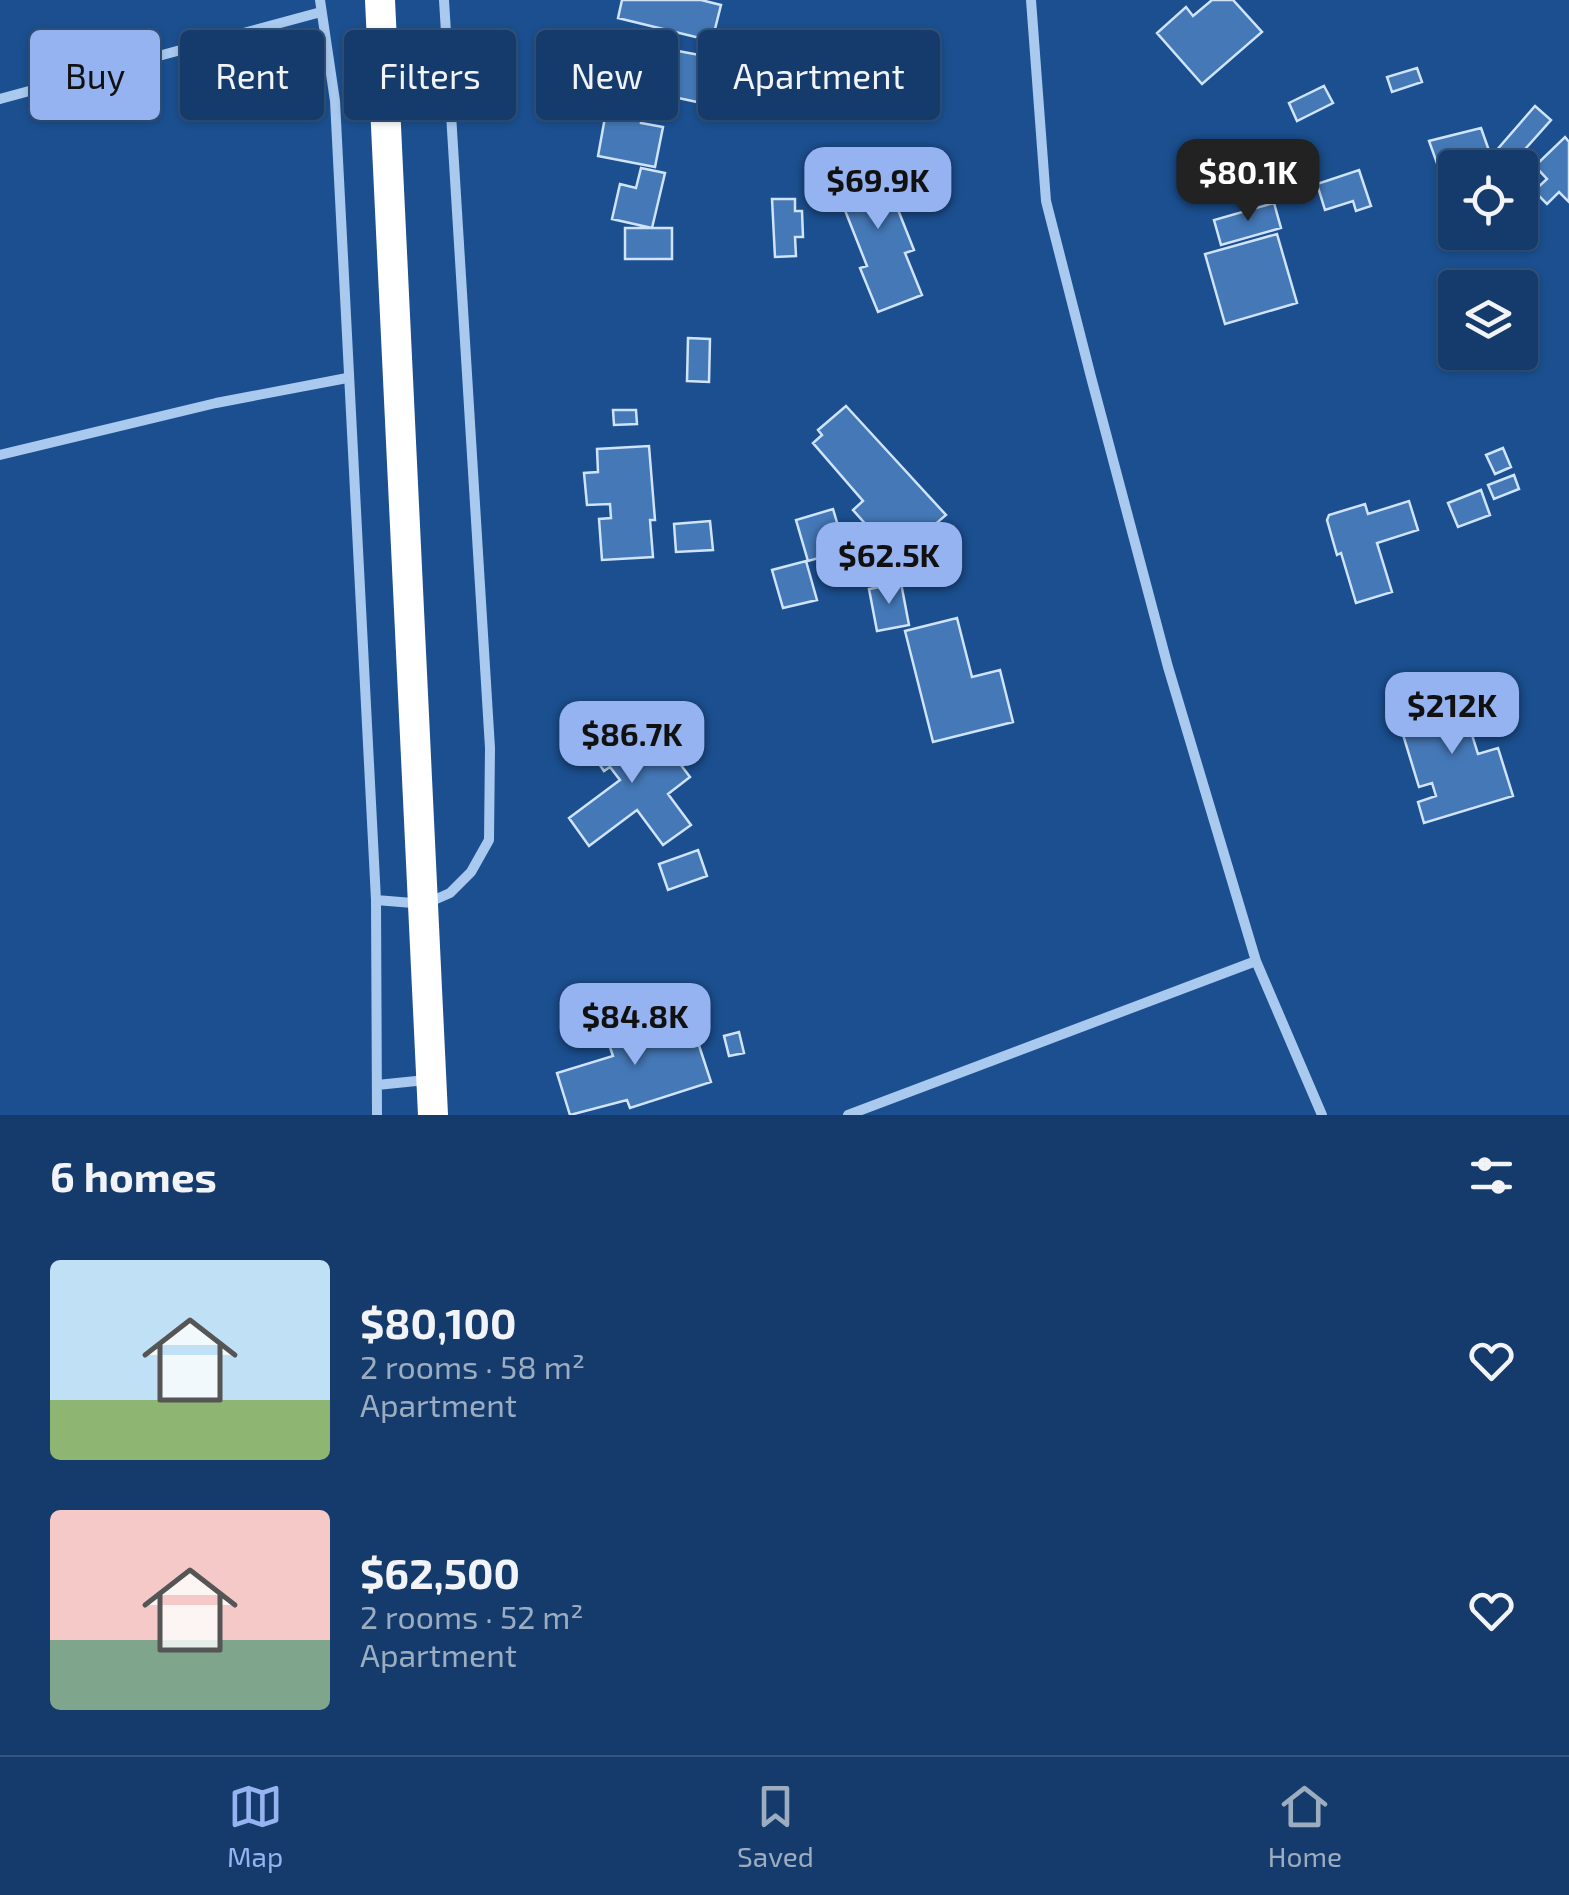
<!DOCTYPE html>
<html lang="en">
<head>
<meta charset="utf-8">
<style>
	body { margin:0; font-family:"Exo 2",sans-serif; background:#214673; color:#f1f3f6; height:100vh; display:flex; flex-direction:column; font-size:38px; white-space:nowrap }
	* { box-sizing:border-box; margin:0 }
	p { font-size:32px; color:#9dadc1 }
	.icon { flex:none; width:55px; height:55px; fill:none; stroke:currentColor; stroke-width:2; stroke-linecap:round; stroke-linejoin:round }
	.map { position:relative; height:1115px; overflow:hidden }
	.drawer { display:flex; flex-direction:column; background:#143b6b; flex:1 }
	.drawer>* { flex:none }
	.hud { position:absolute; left:30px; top:30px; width:1000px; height:90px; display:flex; gap:20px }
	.buttons { position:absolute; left:1438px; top:150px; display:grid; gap:20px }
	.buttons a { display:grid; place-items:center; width:100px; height:100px; border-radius:10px; background:#143b6b; box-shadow:0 2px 8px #0004,0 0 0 2px #33557e; font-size:50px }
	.price { position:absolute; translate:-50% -85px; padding:0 22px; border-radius:20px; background:#95b2f1; color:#111; font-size:32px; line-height:65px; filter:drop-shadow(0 2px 5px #0008) }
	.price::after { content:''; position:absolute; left:50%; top:60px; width:30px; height:22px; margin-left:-15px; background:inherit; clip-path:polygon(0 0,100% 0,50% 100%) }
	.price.current { background:#222; color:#fff }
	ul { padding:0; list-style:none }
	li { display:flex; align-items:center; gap:30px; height:250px; padding:0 50px }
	li span { display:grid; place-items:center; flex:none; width:280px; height:200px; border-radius:10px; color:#555 }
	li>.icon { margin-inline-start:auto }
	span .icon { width:120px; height:120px; fill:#fffc; stroke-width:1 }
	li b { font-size:42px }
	h2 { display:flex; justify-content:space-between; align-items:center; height:120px; padding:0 50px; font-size:42px }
	.chip { padding:0 35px; border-radius:10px; background:#143b6b; box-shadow:0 2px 8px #0004,0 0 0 2px #33557e; font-size:35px; line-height:90px }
	.chip.current { background:#95b2f1; color:#111 }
	.dock { display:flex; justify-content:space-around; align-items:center; height:140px; border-top:2px solid #33557e; background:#143b6b; font-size:28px; color:#9dadc1 }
	.dock a { display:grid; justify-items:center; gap:5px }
	.dock .current { color:#95b2f1 }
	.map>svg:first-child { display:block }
	.building { fill:#4478b7; stroke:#cfe3fa; stroke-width:2.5 }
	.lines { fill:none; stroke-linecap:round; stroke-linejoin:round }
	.street { stroke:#a9c9ee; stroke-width:10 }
	.highway { stroke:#fff; stroke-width:30 }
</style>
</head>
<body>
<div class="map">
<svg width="1569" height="1115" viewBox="0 0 1569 1115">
	<rect width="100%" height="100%" fill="#1b4f8f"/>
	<!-- building -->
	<path class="building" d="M622 0H701L721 5 712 41 618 18Z
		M1212 0H1233L1262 32 1202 84 1157 33 1186 7 1193 16Z
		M619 40 705 56 697 102 669 96 672 80 650 75 641 123 663 127 655 167 598 156Z
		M1417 68 1422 82 1392 92 1387 77Z
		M1324 86 1333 103 1297 121 1289 103Z
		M1535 106 1551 120 1511 165 1496 151Z
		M1481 128 1492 159 1469 168H1455V179L1444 183 1429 141Z
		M1565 137 1569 142V202L1559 192 1547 204 1534 191 1547 179 1535 166Z
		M868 152 873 165 879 162 914 250 905 253 922 295 878 312 860 268 867 266 833 180 842 177 837 164Z
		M641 168 665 173 652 228 612 219 620 184 636 188Z
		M1359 170 1371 206 1356 211 1353 201 1325 210 1317 184Z
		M772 199H795V211H802L803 237H795L796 256 775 257Z
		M1274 203 1281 228 1221 245 1214 220Z
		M625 228H672V259H625Z
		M1277 234 1297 303 1225 324 1205 254Z
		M688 338 710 339 709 382 687 381Z
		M846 406 946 515 896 558 853 510 863 501 813 443 822 435 818 430Z
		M613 410H636L637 424 614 425Z
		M649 446 655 520H650L653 557 602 560 599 519 611 518 610 504 587 505 584 473 598 472 597 449Z
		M1503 448 1511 467 1495 474 1486 455Z
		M1514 475 1519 489 1494 499 1488 485Z
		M1481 490 1490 515 1458 527 1448 503Z
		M1409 501 1418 530 1377 543 1392 592 1356 603 1341 553 1337 555 1327 520 1329 515 1365 504 1368 514Z
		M833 509 853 576 830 584 822 557 808 561 796 520Z
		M710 521 713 550 676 552 674 524Z
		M806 561 817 600 783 608 772 570Z
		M901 583 909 625 877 631 869 589Z
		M957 618 972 677 1000 670 1013 722 933 742 905 631Z
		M1454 677 1478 754 1498 748 1513 796 1424 823 1418 802 1436 796 1432 783 1419 787 1401 728 1428 720 1418 688Z
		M618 715 649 756 665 744 690 777 668 794 691 825 663 845 637 810 589 846 569 818 620 780 610 767 604 771 583 741Z
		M698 850 707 876 668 890 659 864Z
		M645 1010 655 1042 694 1030 711 1082 630 1108 627 1100 570 1115 557 1073 613 1056 602 1024Z
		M739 1032 744 1053 729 1056 724 1036Z"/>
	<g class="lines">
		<!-- street -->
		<path class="street" d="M320 0 335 101 376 900 377 1115
			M1031 0 1046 201 1091 377 1168 667 1256 961 1322 1115
			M0 99 321 12
			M0 455 216 403 347 378
			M376 900 425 904 450 893 471 872 489 840 490 748 444 0
			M377 1085 426 1080
			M848 1115 1256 961"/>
		<!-- highway -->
		<path class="highway" d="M380 0 433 1115"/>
	</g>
</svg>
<div class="buttons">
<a><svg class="icon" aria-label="locate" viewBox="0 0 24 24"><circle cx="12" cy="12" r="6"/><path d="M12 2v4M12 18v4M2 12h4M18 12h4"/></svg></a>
<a><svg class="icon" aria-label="layers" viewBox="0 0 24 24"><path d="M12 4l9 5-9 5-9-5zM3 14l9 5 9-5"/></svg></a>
</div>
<b class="price current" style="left:1248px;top:224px">$80.1K</b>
<b class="price" style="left:878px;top:232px">$69.9K</b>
<b class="price" style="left:889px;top:607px">$62.5K</b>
<b class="price" style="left:1452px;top:757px">$212K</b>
<b class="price" style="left:632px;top:786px">$86.7K</b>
<b class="price" style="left:635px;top:1068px">$84.8K</b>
<div class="hud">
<a class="chip current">Buy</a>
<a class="chip">Rent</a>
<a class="chip">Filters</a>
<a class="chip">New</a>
<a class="chip">Apartment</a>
</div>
</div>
<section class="drawer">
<h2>6 homes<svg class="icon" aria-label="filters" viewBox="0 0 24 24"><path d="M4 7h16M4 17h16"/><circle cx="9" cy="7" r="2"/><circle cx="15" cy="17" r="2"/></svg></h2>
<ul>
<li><span style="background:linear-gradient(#bfe0f5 70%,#8fb573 0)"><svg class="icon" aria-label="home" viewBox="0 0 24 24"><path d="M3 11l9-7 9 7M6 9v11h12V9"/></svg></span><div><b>$80,100</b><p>2 rooms · 58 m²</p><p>Apartment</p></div><svg class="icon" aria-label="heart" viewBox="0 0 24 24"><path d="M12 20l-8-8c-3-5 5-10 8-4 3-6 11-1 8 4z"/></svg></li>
<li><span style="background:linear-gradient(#f6c9c9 65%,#7fa58c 0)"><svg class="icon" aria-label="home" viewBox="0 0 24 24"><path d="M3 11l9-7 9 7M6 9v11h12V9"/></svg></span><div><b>$62,500</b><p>2 rooms · 52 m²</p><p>Apartment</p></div><svg class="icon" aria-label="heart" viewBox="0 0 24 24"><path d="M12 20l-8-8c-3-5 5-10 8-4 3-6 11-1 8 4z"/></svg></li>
</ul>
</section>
<nav class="dock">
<a class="current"><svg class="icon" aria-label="map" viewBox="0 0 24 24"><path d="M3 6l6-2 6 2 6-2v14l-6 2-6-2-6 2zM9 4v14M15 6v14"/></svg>Map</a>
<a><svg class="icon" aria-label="saved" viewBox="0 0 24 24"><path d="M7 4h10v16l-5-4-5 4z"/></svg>Saved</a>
<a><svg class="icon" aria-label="home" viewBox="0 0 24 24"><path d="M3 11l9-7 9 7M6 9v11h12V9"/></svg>Home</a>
</nav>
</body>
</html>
